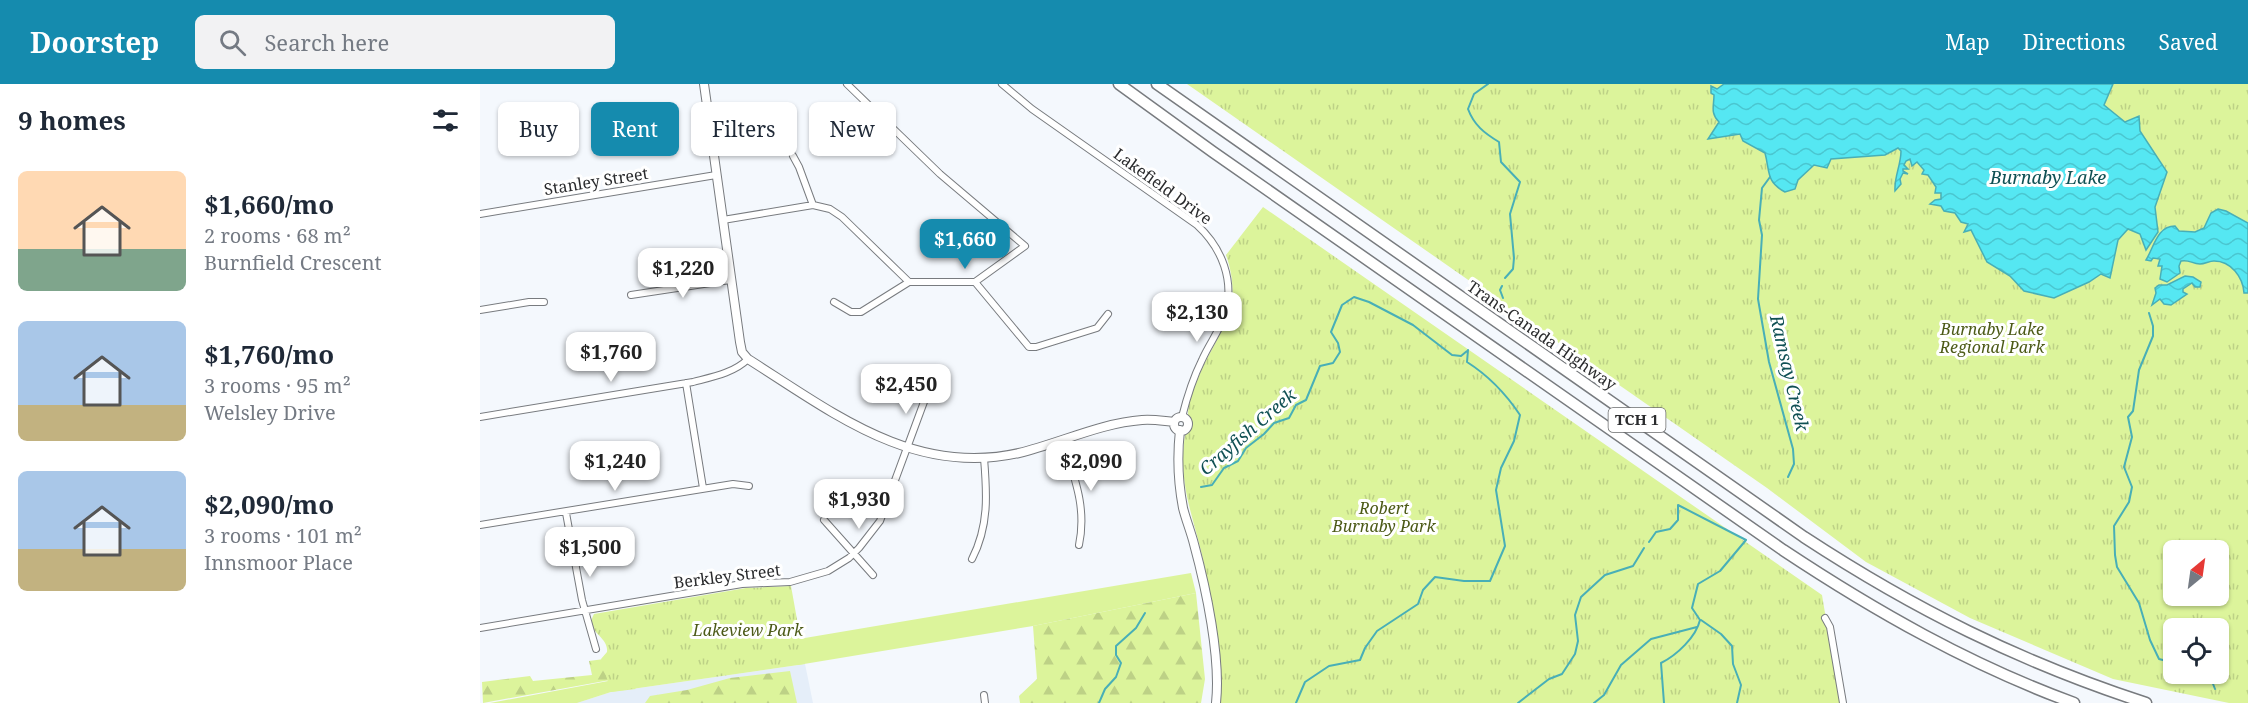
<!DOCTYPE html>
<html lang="en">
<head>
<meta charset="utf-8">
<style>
	body { margin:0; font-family:"Noto Serif",serif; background:#f2f2f3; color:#1f2937; height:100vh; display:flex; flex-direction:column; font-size:22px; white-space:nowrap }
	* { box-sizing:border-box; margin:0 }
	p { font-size:20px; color:#747a83 }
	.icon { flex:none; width:33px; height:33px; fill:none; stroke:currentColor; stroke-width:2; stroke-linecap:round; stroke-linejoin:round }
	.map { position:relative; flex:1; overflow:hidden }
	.details { display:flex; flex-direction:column; background:#fff; width:480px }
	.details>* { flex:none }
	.banner { position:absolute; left:18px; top:18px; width:570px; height:54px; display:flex; gap:12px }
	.needle { width:39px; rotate:29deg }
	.controls { position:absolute; left:1683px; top:456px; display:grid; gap:12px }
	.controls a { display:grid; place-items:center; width:66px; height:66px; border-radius:9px; background:#fff; box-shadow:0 2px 4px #0004; font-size:30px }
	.price { position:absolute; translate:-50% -51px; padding:0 14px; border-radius:12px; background:#fff; color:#222; font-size:20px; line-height:39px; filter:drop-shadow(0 2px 3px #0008) }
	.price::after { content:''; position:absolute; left:50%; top:36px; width:18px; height:14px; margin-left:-9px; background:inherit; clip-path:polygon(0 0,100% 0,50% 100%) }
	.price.on { background:#158bae; color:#fff }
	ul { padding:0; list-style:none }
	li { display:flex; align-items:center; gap:18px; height:150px; padding:0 18px }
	li span { display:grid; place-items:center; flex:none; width:168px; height:120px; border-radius:9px; color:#555 }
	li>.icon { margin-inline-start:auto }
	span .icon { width:72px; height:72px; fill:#fffc; stroke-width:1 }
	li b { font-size:26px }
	h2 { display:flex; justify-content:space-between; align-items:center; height:72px; padding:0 18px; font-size:26px }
	.chip { padding:0 21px; border-radius:9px; background:#fff; box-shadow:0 2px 4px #0004; font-size:21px; line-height:54px }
	.chip.on { background:#158bae; color:#fff }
	header { display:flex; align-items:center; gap:36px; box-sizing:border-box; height:84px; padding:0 30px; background:#158bae; color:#fff }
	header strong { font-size:28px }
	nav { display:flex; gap:33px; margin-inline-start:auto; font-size:21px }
	.search { width:420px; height:54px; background:#f2f2f3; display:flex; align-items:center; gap:15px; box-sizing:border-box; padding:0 21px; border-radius:9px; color:#747a83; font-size:22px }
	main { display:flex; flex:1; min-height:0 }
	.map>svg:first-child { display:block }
	.built { fill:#e5eef9 }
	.green { fill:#dcf49b }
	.forest { fill:url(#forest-firs) }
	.park { fill:url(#park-tufts); fill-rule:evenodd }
	.water { fill:url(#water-waves); stroke:#48afb7; stroke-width:1.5 }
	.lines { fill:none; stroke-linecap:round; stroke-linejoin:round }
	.stream { stroke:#48afb7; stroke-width:2 }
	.minor-casing { stroke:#787b7f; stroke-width:8 }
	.tertiary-casing { stroke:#787b7f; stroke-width:10 }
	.motorway-casing { stroke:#787b7f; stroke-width:13 }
	.minor { stroke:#fff; stroke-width:6 }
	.tertiary { stroke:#fff; stroke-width:8 }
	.motorway { stroke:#fff; stroke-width:10 }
	.labels { text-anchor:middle; stroke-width:6; stroke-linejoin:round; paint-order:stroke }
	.shield { fill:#fff; stroke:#6a6b6c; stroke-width:1.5 }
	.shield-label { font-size:15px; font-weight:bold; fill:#2a2b2d }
	.street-label { font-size:16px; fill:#2a2b2d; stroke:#fff }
	.park-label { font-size:16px; font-style:italic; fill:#4c5a17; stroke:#fff }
	.water-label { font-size:18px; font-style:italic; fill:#105054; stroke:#fff }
</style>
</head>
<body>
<header>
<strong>Doorstep</strong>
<div class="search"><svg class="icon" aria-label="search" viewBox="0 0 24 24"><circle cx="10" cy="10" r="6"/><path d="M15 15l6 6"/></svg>Search here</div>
<nav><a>Map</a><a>Directions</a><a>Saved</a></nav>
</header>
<main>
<section class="details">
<h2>9 homes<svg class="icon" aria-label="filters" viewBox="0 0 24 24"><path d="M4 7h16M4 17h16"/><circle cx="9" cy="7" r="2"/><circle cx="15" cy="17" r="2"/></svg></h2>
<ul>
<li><span style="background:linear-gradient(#ffd9b3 65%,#7fa58c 0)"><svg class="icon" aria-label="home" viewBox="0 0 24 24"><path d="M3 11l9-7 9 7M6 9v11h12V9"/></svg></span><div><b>$1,660/mo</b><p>2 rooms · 68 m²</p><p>Burnfield Crescent</p></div></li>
<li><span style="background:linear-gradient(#a9c7e8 70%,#c2b280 0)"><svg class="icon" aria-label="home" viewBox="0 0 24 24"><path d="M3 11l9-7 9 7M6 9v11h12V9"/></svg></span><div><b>$1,760/mo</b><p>3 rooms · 95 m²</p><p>Welsley Drive</p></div></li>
<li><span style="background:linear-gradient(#a9c7e8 65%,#c2b280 0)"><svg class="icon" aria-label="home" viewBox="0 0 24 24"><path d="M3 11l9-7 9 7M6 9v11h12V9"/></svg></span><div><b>$2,090/mo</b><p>3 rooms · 101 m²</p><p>Innsmoor Place</p></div></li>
</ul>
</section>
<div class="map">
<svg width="1768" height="619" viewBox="0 0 1768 619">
	<defs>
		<pattern id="forest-firs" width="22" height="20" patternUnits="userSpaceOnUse" patternTransform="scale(1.5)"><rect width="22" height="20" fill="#dcf49b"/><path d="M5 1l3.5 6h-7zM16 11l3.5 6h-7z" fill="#bdd186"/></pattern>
		<pattern id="park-tufts" width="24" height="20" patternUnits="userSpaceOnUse" patternTransform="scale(1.5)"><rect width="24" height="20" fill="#dcf49b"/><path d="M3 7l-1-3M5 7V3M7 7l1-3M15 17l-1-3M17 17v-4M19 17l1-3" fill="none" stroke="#bdd186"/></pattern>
		<pattern id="water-waves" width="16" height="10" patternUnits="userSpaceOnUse" patternTransform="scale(1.5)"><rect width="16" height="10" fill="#55e7f2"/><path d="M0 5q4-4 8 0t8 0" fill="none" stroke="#4ac6d0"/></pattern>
	</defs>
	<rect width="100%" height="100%" fill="#f4f8fd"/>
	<!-- built -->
	<path class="built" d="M325 580 333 619H97L131 608Z"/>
	<!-- green -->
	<path class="green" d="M711 489 716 509 553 542 318 581 313 556Z
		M144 594 156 605 131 608 97 619H10Z"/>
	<!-- forest -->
	<path class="forest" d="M716 509 725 595 721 619H540L539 612 557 595 553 542Z
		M124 575 130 596 3 619 2 598 50 592 53 597 112 591 109 577Z
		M310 587 317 619H165L170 612 207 606 250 594Z"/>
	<!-- park -->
	<path class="park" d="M707 0H1768V619H1749L1633 595 1490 534 1386 478 1287 404ZM1694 466H1738V512H1694ZM1694 544H1738V590H1694Z
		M783 123 1342 511 1360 619H740C743 569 733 520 722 471 713 433 699 399 704 359 704 353 706 348 709 342 710 338 708 334 708 329 708 318 714 304 718 294 738 247 765 226 746 171Z
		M311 502 325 580 131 608 121 575 127 568C129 552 104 548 114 530L266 504Z"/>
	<!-- water -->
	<path class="water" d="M1244 0H1633L1624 21 1645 38 1659 32 1660 47 1687 88 1675 123 1678 148 1666 166 1660 150 1648 145 1638 156 1630 194 1621 190 1609 198 1574 214 1544 207 1530 192 1507 178 1491 146 1484 148 1488 140 1481 138 1475 129 1464 127 1461 122 1450 120 1455 116 1461 115V109H1455L1456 103 1448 91 1442 90 1444 86 1437 78 1432 82 1430 75 1426 77 1424 81 1428 85H1423V87L1428 90 1423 89 1420 95 1421 100 1415 107C1414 93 1421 81 1421 67L1418 64 1405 71 1351 75 1347 84 1334 81 1318 96 1315 105 1305 108C1286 98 1290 88 1285 69L1263 57 1260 50 1228 55 1239 38C1230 29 1234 22 1234 11L1231 9V2L1237 5Z
		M1738 125 1746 127 1768 139V209H1764C1763 193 1751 177 1734 177 1729 177 1725 180 1720 180 1712 180 1709 175 1701 177L1699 182 1700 189 1687 198 1680 195 1682 182H1678L1680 175 1673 174 1671 177 1666 176C1674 163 1677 142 1695 142L1699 147 1715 148 1724 144 1731 129Z
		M1705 192 1713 193 1721 198 1720 203H1715L1712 199 1703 205V208L1707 210 1691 221 1684 220 1680 215 1672 221 1676 209 1675 204 1679 201H1687Z"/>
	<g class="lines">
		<!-- stream -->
		<path class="stream" d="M1008 0 994 10 988 25C994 41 1004 49 1019 58L1021 78 1040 98 1030 130 1034 174 1033 185 1025 194
			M1290 93 1282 104 1279 136 1282 151 1278 215 1289 278 1313 365 1314 380 1308 393
			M1022 202 1020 206 1023 214
			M1669 229 1673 242V252L1659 286 1653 327 1648 333 1652 353 1644 383 1652 403 1649 418 1634 442 1635 471 1637 483 1659 519 1670 556 1679 575 1694 579
			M721 403 732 401 744 384 758 377 766 364 784 350 794 339 809 334 816 321 826 316 840 282 853 279 860 268 858 259 851 248 862 221 874 213 889 218 933 241 972 271 981 272 987 267
			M1169 458 1176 448 1190 445 1198 436V421L1266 456 1240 487 1218 500 1212 524 1220 536C1216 553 1197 571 1181 579L1184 619
			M1221 536 1241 550 1252 562 1253 580 1261 601 1257 619
			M1718 590 1730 592 1735 605
			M619 619 625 605 636 593 641 579 636 571V562L656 544 665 529
			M816 619 825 598 849 582 880 576 885 564 897 547 938 520 943 506 955 493 984 497H1010L1025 462 1016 406 1021 384 1034 357 1040 331C1026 310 1009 292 987 278L988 266
			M1038 619 1069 595 1082 590 1095 570 1098 557 1095 531 1101 513 1125 491 1153 482 1164 464
			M1114 619 1124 611 1141 581 1171 555 1217 543"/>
		<!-- minor casing -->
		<g class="minor-casing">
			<path id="minor" d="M522 0 552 25 717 141C742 164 755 197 745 230 740 246 729 260 722 276 713 294 707 313 702 333
				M313 72 319 83 333 121
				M0 130 236 91
				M243 136 333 121 350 125 362 133 429 198H495L545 162 460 90 367 0
				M495 198 549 263H556L617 244 628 230
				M151 211 250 196
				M354 218 371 228H381L429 198
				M0 226 49 218H64
				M206 299 223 404
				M0 333 213 298C232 293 254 289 268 275
				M583 357C594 393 607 423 599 461
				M86 429 102 516 116 565
				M344 436 393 491
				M0 441 253 400 269 402
				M492 475C509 442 507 410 504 374
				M1345 534 1350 543 1363 619
				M0 544 262 500 310 498 348 487 369 474 379 464 400 437 448 307
				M504 611 505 619"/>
		</g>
		<!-- tertiary casing -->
		<g class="tertiary-casing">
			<path id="tertiary" d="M224 0 260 258 262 268 268 275C352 328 433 393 539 369 580 359 621 339 662 336 673 335 683 337 694 338
				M694 340a7 7 0 1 1 14 0a7 7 0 1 1-14 0Z
				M700 346C697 373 698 398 703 424 706 436 711 448 714 460 726 504 741 574 736 619"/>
		</g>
		<!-- motorway casing -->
		<g class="motorway-casing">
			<path id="motorway" d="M639 0 733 68 1303 466C1395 527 1490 581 1594 619
				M677 0 1324 453C1434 525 1540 578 1666 619"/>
		</g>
		<!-- minor -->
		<use href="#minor" class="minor"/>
		<!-- tertiary -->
		<use href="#tertiary" class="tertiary"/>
		<!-- motorway -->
		<use href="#motorway" class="motorway"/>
	</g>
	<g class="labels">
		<!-- shield labels -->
		<rect class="shield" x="1128.5" y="324" width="57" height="24" rx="4.5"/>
		<g class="shield-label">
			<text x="1157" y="341">TCH 1</text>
		</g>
		<!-- street labels -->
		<g class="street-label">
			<text transform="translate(116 97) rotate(-9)" y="6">Stanley Street</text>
			<text transform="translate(683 102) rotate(36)" y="6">Lakefield Drive</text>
			<text transform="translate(1062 251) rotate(35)" y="6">Trans-Canada Highway</text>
			<text transform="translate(247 492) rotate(-7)" y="6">Berkley Street</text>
		</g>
		<!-- park labels -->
		<g class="park-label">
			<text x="1512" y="251">Burnaby Lake<tspan x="1512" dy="18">Regional Park</tspan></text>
			<text x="904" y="430">Robert<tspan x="904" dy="18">Burnaby Park</tspan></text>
			<text x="268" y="552">Lakeview Park</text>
		</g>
		<!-- water labels -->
		<g class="water-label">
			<text x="1568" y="100">Burnaby Lake</text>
			<text transform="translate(1309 289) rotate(77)" y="6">Ramsay Creek</text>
			<text transform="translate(768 348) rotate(-41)" y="6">Crayfish Creek</text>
		</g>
	</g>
</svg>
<div class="controls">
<a><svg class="needle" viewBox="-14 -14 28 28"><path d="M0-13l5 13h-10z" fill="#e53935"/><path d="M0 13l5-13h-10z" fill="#747a83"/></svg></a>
<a><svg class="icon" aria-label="locate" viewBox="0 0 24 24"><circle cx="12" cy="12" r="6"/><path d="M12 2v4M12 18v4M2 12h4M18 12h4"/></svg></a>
</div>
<b class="price on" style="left:485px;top:186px">$1,660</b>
<b class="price" style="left:203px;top:215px">$1,220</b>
<b class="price" style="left:717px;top:259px">$2,130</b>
<b class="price" style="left:131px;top:299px">$1,760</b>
<b class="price" style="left:426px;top:331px">$2,450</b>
<b class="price" style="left:135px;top:408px">$1,240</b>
<b class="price" style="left:611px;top:408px">$2,090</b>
<b class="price" style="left:379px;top:446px">$1,930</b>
<b class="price" style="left:110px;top:494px">$1,500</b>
<div class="banner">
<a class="chip">Buy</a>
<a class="chip on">Rent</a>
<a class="chip">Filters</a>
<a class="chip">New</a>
</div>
</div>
</main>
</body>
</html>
